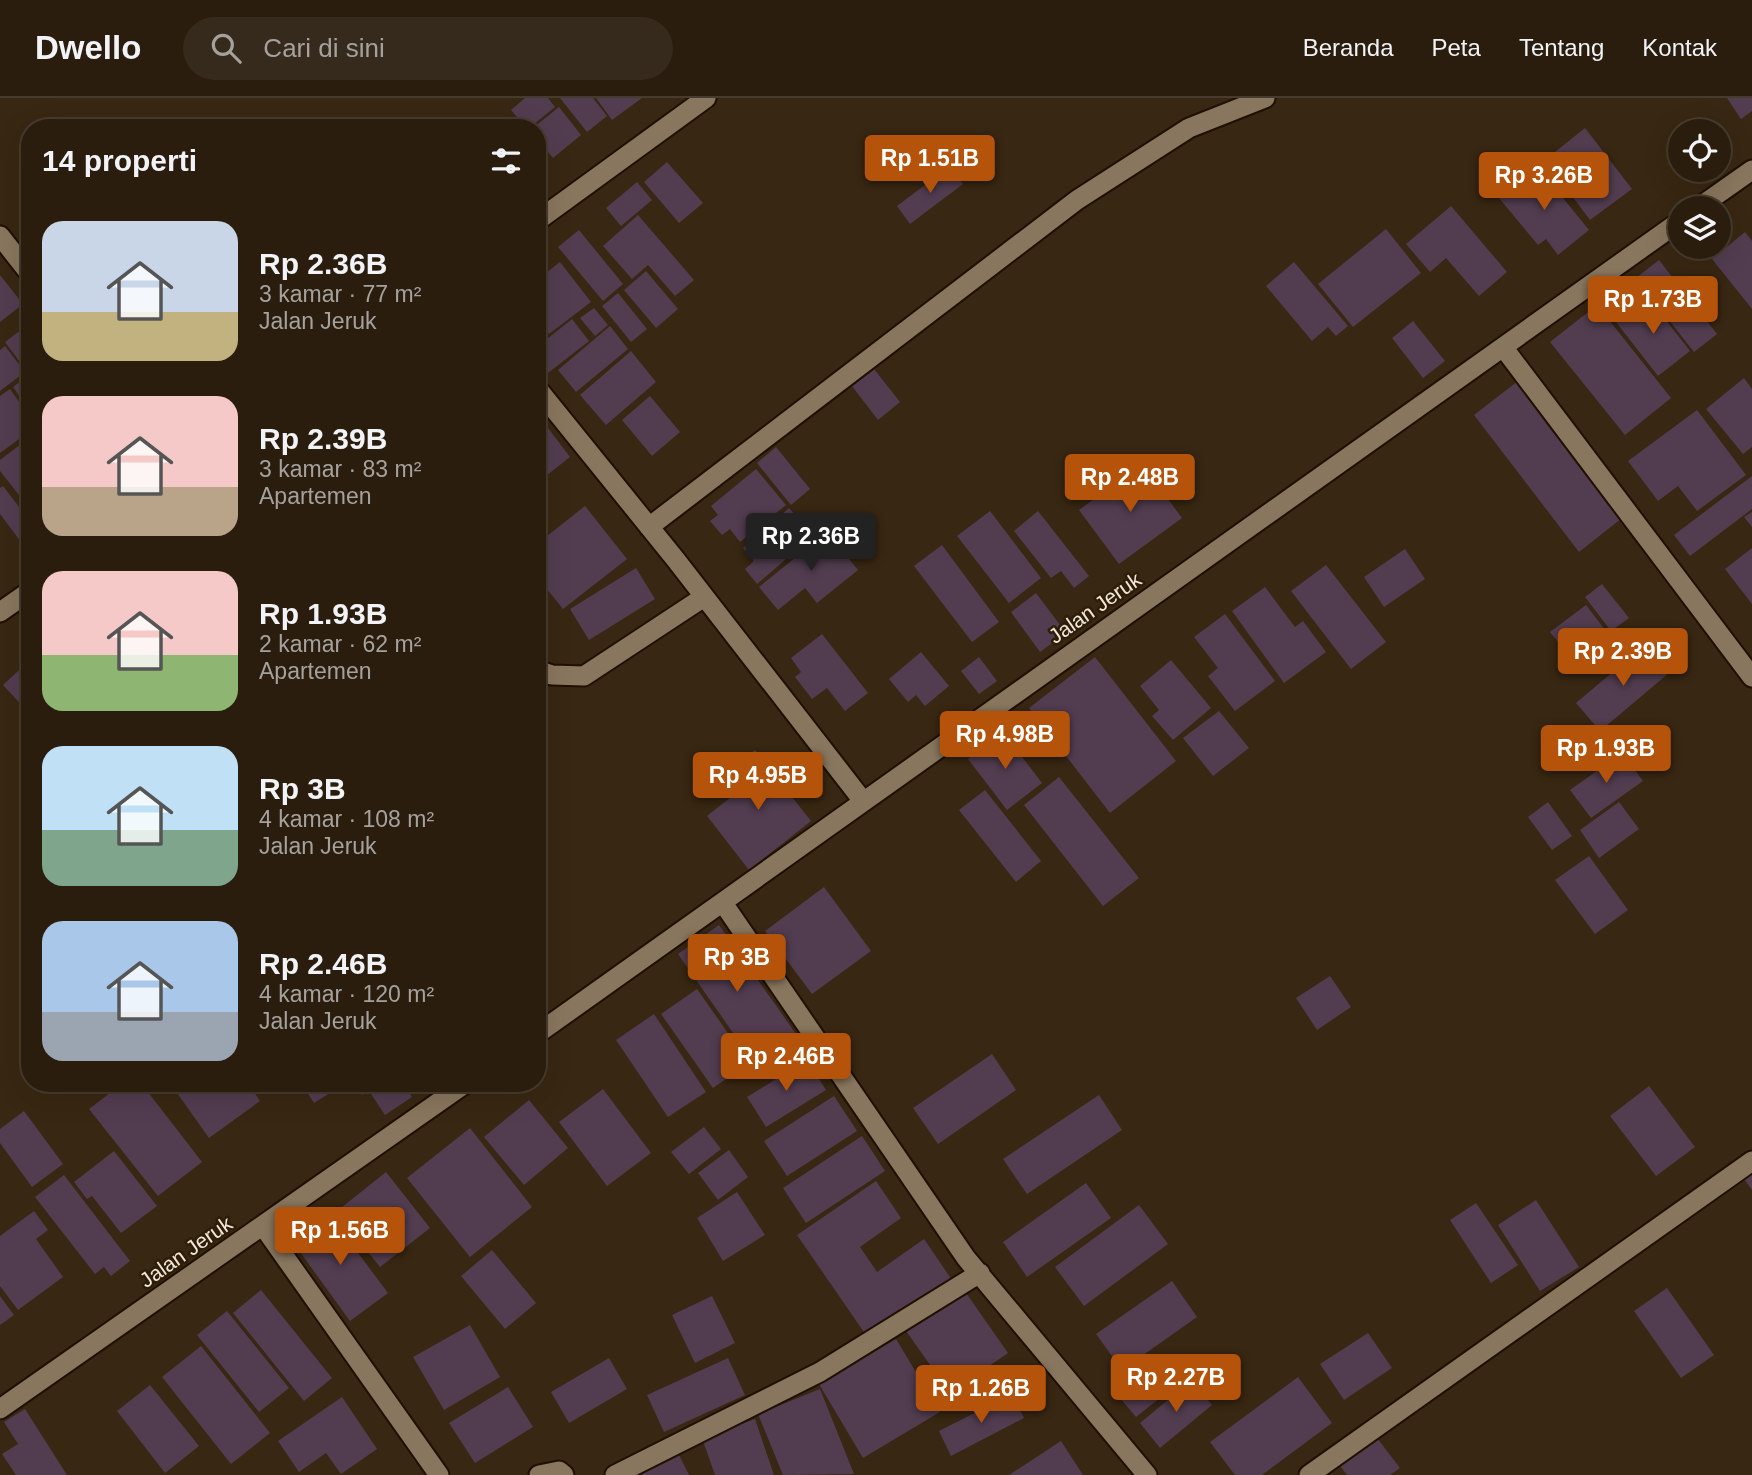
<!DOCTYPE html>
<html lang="id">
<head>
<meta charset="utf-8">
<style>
	body { margin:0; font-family:Helvetica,sans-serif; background:#362a1c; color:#f1f3f6; height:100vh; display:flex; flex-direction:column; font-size:26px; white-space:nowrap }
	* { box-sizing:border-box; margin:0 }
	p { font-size:23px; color:#a5a29e }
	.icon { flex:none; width:38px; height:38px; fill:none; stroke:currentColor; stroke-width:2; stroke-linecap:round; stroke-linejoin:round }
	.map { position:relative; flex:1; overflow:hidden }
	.details { position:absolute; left:21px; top:21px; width:525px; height:973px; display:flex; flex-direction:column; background:#2a1d0e; border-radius:28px; box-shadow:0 7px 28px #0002,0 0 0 2px #463b2e }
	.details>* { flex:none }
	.controls { position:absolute; left:1668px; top:21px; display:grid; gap:14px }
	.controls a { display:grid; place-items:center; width:63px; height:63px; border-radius:50%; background:#2a1d0e; box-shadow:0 7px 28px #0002,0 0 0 2px #463b2e; font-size:35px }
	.price { position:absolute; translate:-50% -60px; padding:0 16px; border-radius:7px; background:#b45309; color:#fff; font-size:23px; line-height:46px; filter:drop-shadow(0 2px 4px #0008) }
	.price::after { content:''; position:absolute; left:50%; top:42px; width:21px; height:16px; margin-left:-10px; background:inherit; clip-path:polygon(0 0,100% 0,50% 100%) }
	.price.selected { background:#222; color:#fff }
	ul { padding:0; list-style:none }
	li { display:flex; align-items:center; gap:21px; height:175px; padding:0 21px }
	li span { display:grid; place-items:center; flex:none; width:196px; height:140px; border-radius:21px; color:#555 }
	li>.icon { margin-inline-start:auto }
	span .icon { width:84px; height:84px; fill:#fffc; stroke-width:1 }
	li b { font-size:30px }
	h2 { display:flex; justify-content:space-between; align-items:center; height:84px; padding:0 21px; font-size:30px }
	header { display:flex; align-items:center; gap:42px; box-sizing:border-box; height:98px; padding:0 35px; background:#2a1d0e; border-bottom:2px solid #463b2e }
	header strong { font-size:33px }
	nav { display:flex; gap:38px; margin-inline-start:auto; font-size:24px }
	.search { width:490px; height:63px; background:#362a1c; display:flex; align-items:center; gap:18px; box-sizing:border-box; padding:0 24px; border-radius:38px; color:#a5a29e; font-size:26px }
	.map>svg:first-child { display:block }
	.building { fill:#523d50 }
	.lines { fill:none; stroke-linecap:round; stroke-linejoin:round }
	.minor-casing { stroke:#1f1000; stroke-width:23 }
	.minor { stroke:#89765e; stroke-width:19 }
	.labels { text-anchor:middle; stroke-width:5; stroke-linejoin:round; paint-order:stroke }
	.street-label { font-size:21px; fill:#f1e6d9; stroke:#2e1e08 }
</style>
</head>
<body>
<header>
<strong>Dwello</strong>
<div class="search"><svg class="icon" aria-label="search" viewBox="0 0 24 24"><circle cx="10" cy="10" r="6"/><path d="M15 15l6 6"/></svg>Cari di sini</div>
<nav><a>Beranda</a><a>Peta</a><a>Tentang</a><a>Kontak</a></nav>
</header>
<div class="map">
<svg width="1752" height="1377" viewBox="0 0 1752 1377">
	<rect width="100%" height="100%" fill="#382712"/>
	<!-- building -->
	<path class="building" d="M525 0H548L555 9 529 30H526L511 12Z
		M560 0H593L607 18 587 34Z
		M596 0H642L612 22Z
		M1727 0H1752V13L1741 21Z
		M559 9 581 37 553 60 537 41V30H533Z
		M485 20 492 30H472Z
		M1585 30 1632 91 1590 122 1545 62Z
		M667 64 703 105 679 125 644 84Z
		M950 68 963 86 910 126 897 108Z
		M1538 69 1589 132 1558 157 1546 141 1538 147 1499 100Z
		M637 84 652 102 621 128 606 110Z
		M1451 108 1507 174 1479 198 1446 160 1430 174 1406 146Z
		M638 117 694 182 675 198 648 167 632 181 603 148Z
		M1386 131 1421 175 1353 229 1318 186Z
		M579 132 623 186 603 203 558 149Z
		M1745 134 1752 143V211L1712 161Z
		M1659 162 1717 236 1694 254 1636 180Z
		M560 164 591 204 549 236 537 221V182Z
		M1294 164 1348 228 1336 238 1328 229 1312 243 1266 188Z
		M646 173 678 211 656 230 624 192Z
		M0 177 23 206 0 224Z
		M618 195 647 231 631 244 602 208Z
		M1648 199 1690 253 1658 278 1616 224Z
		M1597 207 1671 300 1625 337 1550 244Z
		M594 210 608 227 595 238 580 220Z
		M572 221 589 243 548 275 537 262V249Z
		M1413 223 1445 263 1423 280 1392 240Z
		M30 225V273L28 275 5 244Z
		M610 228 628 251 576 294 558 272Z
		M5 248 25 274 0 293V252Z
		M631 253 656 284 606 327 580 297Z
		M874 271 900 304 878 322 852 288Z
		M30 276V308L28 310 13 289Z
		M1744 280 1752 291V349L1743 356 1706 311Z
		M1518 283 1622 420 1579 454 1474 317Z
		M10 291 30 319V333L0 355V298Z
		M650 298 680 334 652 358 622 322Z
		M1697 312 1746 377 1697 413 1678 388 1658 403 1628 363Z
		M542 322 570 359 537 385V326Z
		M21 346 30 357V411L0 373V362Z
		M776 349 810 391 791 407 757 365Z
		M1142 366 1182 420 1119 466 1079 412Z
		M756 371 786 407 740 444 730 431 722 437 710 423 718 417 711 408Z
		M1752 378V411L1690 458 1674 437Z
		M3 388 30 423V456L0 416V390Z
		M585 408 627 461 563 511 537 479V446Z
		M789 410 813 438 757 486 745 471 754 463 743 450Z
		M990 413 1041 480 1009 505 957 438Z
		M1038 413 1089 478 1074 490 1061 473 1051 480 1014 433Z
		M1752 414V429L1744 419Z
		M827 434 858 472 817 505 805 490 778 512 759 489Z
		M942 447 999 524 972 544 914 468Z
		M1752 450V506L1725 471Z
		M1405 451 1425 481 1384 509 1364 479Z
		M1326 467 1386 544 1351 571 1291 493Z
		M636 470 655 501 589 542 570 511Z
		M1602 486 1629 520 1611 533 1585 499Z
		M1265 489 1295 529 1303 523 1326 554 1284 585 1232 513Z
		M1036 495 1066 535 1040 554 1011 514Z
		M1586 507 1609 537 1574 564 1550 534Z
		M1225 516 1275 583 1235 613 1208 578 1218 570 1194 539Z
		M822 536 868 595 845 613 827 590 812 601 795 579 801 574 791 560Z
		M1646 546 1669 575 1600 633 1576 605Z
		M921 554 949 588 925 608 916 597 908 604 889 581Z
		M979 559 997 583 979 596 961 573Z
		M1095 559 1176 663 1110 715 1029 610Z
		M30 562V616L3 587Z
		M1171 562 1211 610 1173 642 1152 618 1159 612 1140 588Z
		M1219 613 1249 650 1213 678 1183 640Z
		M1003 634 1042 685 1007 712 968 661Z
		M755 652 811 723 749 772 707 718 741 691 728 673Z
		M1622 655 1643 683 1591 720 1570 692Z
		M1059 679 1139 780 1103 808 1024 707Z
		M985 692 1041 763 1016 784 959 712Z
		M1548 704 1572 738 1552 752 1528 719Z
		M1619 704 1639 731 1599 760 1580 732Z
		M1589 758 1628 812 1595 836 1555 782Z
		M824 789 871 853 812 896 765 833Z
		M719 827 796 936 754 965 678 856Z
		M1330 878 1351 909 1317 932 1296 900Z
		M697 891 749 965 713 990 661 916Z
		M654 916 706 994 668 1019 616 942Z
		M992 956 1016 992 938 1046 913 1010Z
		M807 962 826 992 766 1029 747 999Z
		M123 985H141L202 1064 158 1098 89 1011Z
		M170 985H248L260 1003 209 1040Z
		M301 985H346L314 1005Z
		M355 985H403L412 999 385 1017 369 993 362 997Z
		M1649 988 1695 1049 1656 1078 1610 1018Z
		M603 991 651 1055 607 1088 559 1024Z
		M1099 997 1122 1032 1027 1096 1003 1061Z
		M834 998 857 1033 787 1078 764 1043Z
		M529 1002 568 1050 524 1087 484 1039Z
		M24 1013 63 1066 32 1089 0 1045V1031Z
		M704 1029 721 1051 689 1076 671 1054Z
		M470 1030 532 1109 470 1159 407 1080Z
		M862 1038 885 1073 806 1125 783 1090Z
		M729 1052 748 1079 718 1102 698 1075Z
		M114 1053 157 1108 121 1135 92 1098 87 1101 74 1084Z
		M386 1074 430 1130 380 1169 336 1114Z
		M1752 1075V1092L1744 1081Z
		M64 1077 130 1163 111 1178 104 1169 95 1176 35 1099Z
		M876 1083 901 1120 860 1149 877 1174 924 1141 952 1182 868 1240 797 1137Z
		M1086 1085 1111 1120 1027 1179 1003 1144Z
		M737 1094 765 1137 723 1163 697 1120Z
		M1536 1102 1579 1169 1540 1193 1498 1127Z
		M1476 1105 1518 1167 1491 1185 1450 1122Z
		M1139 1107 1168 1146 1084 1208 1055 1169Z
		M34 1113 48 1132 36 1141 63 1179 18 1212 0 1188V1138Z
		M329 1116 388 1195 350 1223 292 1143Z
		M492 1152 536 1205 505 1231 461 1178Z
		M1172 1183 1197 1219 1122 1272 1096 1236Z
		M1667 1190 1714 1257 1681 1280 1634 1213Z
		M261 1192 332 1280 304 1303 233 1215Z
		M964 1192 1008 1255 950 1295 906 1233Z
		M0 1198 14 1217 0 1227Z
		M712 1198 735 1245 695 1265 672 1217Z
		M227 1213 289 1290 259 1314 197 1237Z
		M470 1227 500 1279 444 1312 413 1259Z
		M1368 1235 1392 1270 1344 1302 1320 1266Z
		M896 1241 940 1314 863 1360 819 1286Z
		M201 1248 270 1335 231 1366 162 1279Z
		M609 1260 627 1291 569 1325 551 1294Z
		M728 1260 745 1297 664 1334 647 1297Z
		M1164 1265 1180 1284 1136 1319 1120 1300Z
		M1298 1279 1332 1325 1262 1377H1235L1210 1344Z
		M1192 1282 1212 1307 1160 1350 1140 1325Z
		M150 1287 199 1348 165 1375 117 1313Z
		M508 1289 533 1329 475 1365 449 1325Z
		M820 1291 854 1376 783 1377 758 1316Z
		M1012 1296 1024 1320 951 1358 939 1333Z
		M342 1299 377 1351 341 1376 326 1355 299 1374 278 1343Z
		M25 1311 67 1377H16L2 1356 18 1346 4 1324Z
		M755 1321 774 1377H715L702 1340Z
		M1374 1336 1400 1370 1390 1377H1347L1337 1364Z
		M1061 1343 1083 1377H1009Z
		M677 1353 689 1377H630Z"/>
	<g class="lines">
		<!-- minor casing -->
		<g class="minor-casing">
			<path id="minor" d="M1698 110 1752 72
				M537 123 706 0
				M0 138 30 176
				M1503 249 1752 579
				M537 290 676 462 863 703
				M649 429 1077 102 1189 30 1265 0
				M0 514 30 493
				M537 572 552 577 584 578 704 499
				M723 805 966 1160 1147 1377
				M537 936 1680 123
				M263 1128 439 1377
				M0 1311 466 985
				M539 1377 559 1373 564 1377
				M615 1377 820 1274 980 1175
				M1309 1377 1752 1063"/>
		</g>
		<!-- minor -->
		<use href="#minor" class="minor"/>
	</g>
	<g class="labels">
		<!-- street labels -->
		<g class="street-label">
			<text transform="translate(1095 510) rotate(-35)" y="7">Jalan Jeruk</text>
			<text transform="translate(186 1154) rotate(-35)" y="7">Jalan Jeruk</text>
		</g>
	</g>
</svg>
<div class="controls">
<a><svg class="icon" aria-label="locate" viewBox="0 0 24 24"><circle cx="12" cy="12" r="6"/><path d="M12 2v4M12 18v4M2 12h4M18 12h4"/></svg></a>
<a><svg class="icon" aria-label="layers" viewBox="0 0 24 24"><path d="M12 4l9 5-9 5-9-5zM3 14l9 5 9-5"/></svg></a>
</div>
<b class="price" style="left:930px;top:97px">Rp 1.51B</b>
<b class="price" style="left:1544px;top:114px">Rp 3.26B</b>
<b class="price" style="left:1653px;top:238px">Rp 1.73B</b>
<b class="price" style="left:1130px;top:416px">Rp 2.48B</b>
<b class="price selected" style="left:811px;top:475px">Rp 2.36B</b>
<b class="price" style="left:1623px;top:590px">Rp 2.39B</b>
<b class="price" style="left:1005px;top:673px">Rp 4.98B</b>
<b class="price" style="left:1606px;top:687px">Rp 1.93B</b>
<b class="price" style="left:758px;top:714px">Rp 4.95B</b>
<b class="price" style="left:737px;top:896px">Rp 3B</b>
<b class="price" style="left:786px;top:995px">Rp 2.46B</b>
<b class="price" style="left:340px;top:1169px">Rp 1.56B</b>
<b class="price" style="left:1176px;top:1316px">Rp 2.27B</b>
<b class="price" style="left:981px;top:1327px">Rp 1.26B</b>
<section class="details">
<h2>14 properti<svg class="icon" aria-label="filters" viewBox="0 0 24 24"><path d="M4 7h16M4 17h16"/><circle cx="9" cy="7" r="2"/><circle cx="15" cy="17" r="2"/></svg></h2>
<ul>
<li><span style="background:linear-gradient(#c9d6e8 65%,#c2b280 0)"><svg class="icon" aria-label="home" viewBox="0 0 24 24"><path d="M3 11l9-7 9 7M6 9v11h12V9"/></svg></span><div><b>Rp 2.36B</b><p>3 kamar · 77 m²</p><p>Jalan Jeruk</p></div></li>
<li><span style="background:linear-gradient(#f6c9c9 65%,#b9a48a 0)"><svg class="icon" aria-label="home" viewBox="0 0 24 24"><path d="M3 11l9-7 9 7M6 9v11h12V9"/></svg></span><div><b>Rp 2.39B</b><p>3 kamar · 83 m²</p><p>Apartemen</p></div></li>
<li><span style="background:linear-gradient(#f6c9c9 60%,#8fb573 0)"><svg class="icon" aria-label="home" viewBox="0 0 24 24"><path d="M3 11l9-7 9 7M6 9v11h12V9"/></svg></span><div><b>Rp 1.93B</b><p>2 kamar · 62 m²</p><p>Apartemen</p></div></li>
<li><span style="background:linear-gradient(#bfe0f5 60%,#7fa58c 0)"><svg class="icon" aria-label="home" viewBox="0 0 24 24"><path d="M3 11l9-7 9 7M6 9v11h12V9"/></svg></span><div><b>Rp 3B</b><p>4 kamar · 108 m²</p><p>Jalan Jeruk</p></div></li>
<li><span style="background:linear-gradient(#a9c7e8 65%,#9aa5b1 0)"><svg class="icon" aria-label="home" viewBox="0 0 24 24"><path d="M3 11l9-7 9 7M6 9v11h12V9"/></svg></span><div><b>Rp 2.46B</b><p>4 kamar · 120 m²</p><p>Jalan Jeruk</p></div></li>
</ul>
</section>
</div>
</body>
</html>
